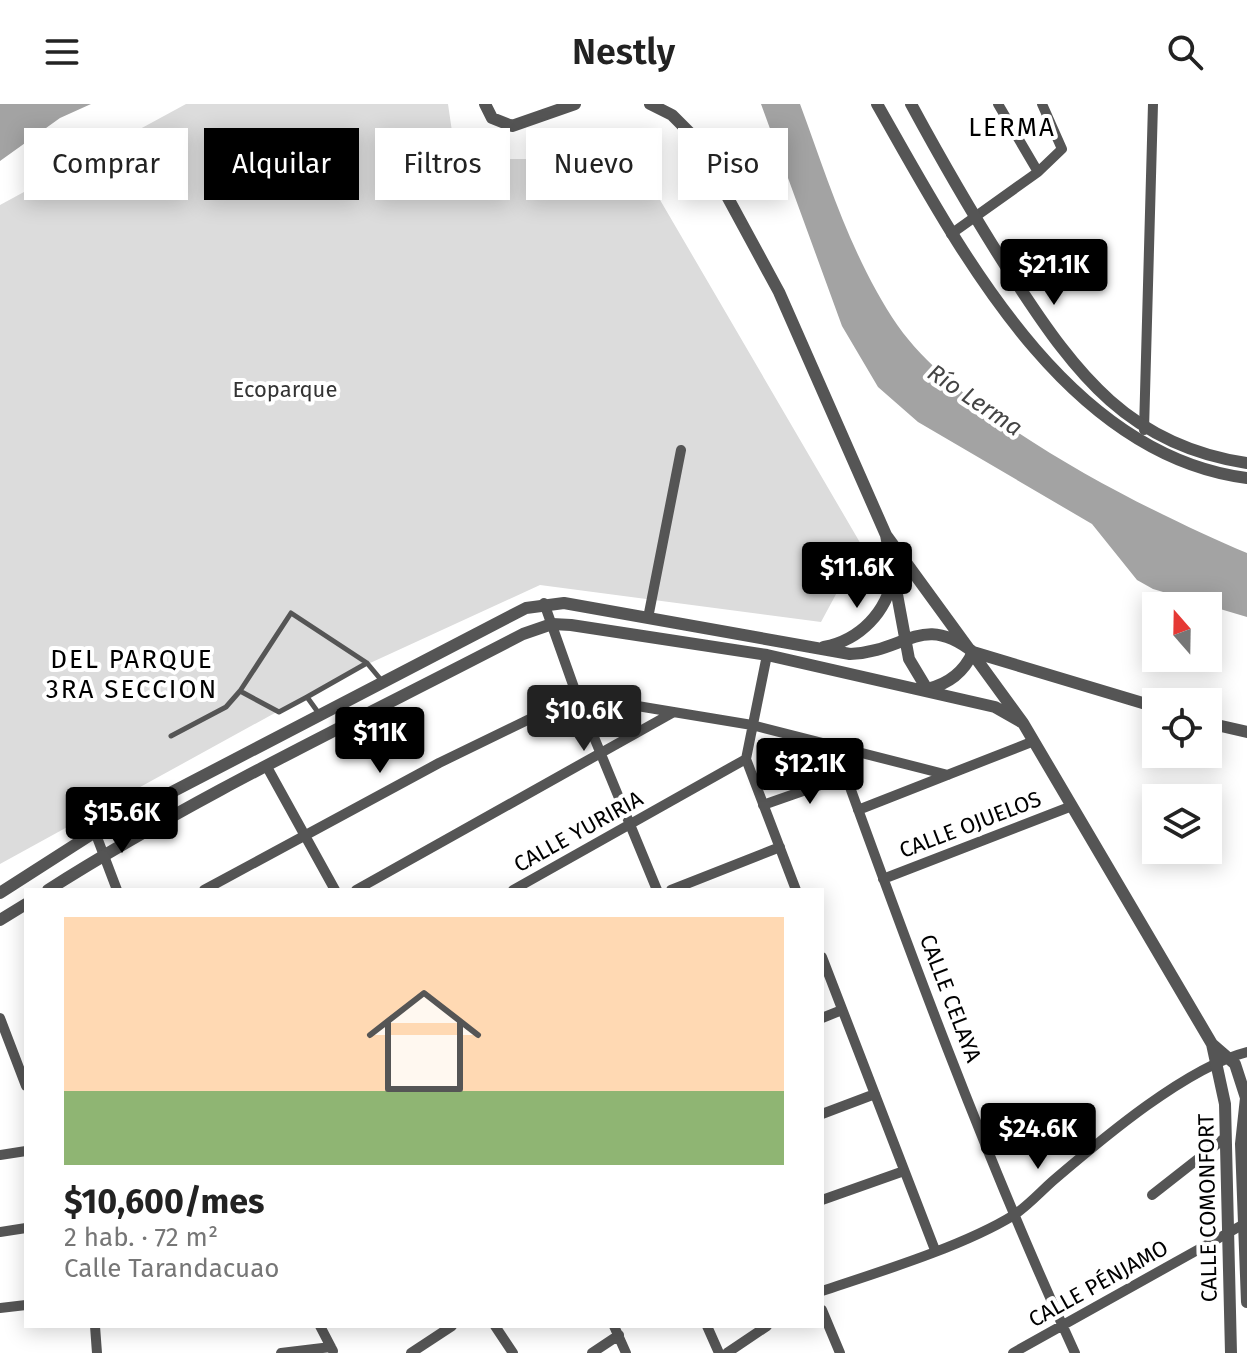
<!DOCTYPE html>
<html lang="es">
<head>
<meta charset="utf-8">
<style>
	body { margin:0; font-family:"Fira Sans",sans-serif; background:#f2f2f2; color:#222; height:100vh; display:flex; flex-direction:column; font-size:30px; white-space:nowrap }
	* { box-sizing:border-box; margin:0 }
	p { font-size:26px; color:#767676 }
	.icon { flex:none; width:44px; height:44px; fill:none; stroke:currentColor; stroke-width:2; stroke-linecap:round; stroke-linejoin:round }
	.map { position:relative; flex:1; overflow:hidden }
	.sheet { position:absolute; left:24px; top:784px; width:800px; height:440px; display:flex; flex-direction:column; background:#fff; border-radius:0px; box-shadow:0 4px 20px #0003 }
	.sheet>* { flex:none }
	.hud { position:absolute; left:24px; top:24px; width:800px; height:72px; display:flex; gap:16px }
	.needle { width:52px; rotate:340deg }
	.controls { position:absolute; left:1142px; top:488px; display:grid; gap:16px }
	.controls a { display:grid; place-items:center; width:80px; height:80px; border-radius:0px; background:#fff; box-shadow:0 4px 20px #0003; font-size:40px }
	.price { position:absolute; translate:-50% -68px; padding:0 18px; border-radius:8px; background:#000; color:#fff; font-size:26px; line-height:52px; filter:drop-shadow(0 2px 4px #0008) }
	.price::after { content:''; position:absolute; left:50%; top:48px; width:24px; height:18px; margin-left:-12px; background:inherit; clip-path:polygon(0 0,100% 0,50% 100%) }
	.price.active { background:#222; color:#fff }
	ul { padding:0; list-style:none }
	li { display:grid; align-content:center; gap:16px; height:424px; padding:0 40px }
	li+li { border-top:2px solid #e0e0e0 }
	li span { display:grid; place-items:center; height:248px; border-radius:0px; color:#555 }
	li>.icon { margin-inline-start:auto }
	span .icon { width:144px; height:144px; fill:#fffc; stroke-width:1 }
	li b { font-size:34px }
	.tag { padding:0 28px; border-radius:0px; background:#fff; box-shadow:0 4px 20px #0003; font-size:28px; line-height:72px }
	.tag.active { background:#000; color:#fff }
	header { display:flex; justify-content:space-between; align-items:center; height:104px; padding:0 40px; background:#fff; font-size:36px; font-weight:600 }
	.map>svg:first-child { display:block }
	.green { fill:#dcdcdc }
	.water { fill:#a3a3a3 }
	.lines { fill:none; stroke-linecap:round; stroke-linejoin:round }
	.service { stroke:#555; stroke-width:5 }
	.minor { stroke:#555; stroke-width:10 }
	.tertiary { stroke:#555; stroke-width:12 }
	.labels { text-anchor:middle; stroke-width:8; stroke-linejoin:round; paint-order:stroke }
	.park-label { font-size:22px; fill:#333; stroke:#fff }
	.street-label { font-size:22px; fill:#000; stroke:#fff }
	.water-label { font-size:24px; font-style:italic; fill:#444; stroke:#fff }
	.quarter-label { font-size:26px; letter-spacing:2px; fill:#000; stroke:#fff }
</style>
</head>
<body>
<header><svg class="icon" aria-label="menu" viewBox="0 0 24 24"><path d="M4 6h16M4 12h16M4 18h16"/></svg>Nestly<svg class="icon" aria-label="search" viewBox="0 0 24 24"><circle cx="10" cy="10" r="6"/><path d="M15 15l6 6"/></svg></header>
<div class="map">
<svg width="1247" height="1249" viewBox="0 0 1247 1249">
	<rect width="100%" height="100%" fill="#fff"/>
	<!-- green -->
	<path class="green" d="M186 0H448L456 55H545L621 29 862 442 821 518 540 481 344 571 0 760V101Z"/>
	<!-- water -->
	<path class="water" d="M0 0H91L60 14 0 57Z
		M761 0H800C828 76 852 155 898 222 964 315 1143 405 1247 449V513L1153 485 1137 476 1092 420 918 318 878 283 842 222Z"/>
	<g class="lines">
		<!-- service -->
		<path class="service" d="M307 593 367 559
			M320 611 307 593 279 608 240 587 291 509 367 559 382 577
			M171 632 226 603 240 587"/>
		<!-- minor -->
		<path class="minor" d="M998 0 1038 68
			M951 130 1038 68 1062 45 1042 0
			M1144 326 1153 0
			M544 499 577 592 657 786
			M648 514 681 346
			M834 639C908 844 984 1051 1075 1249
			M746 655 796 786
			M746 655 767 551
			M267 663 335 786
			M763 701 846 672
			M858 706 1034 637
			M95 728 117 786
			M883 775 1072 702
			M204 786 439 659 577 592 752 621 948 671
			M356 786 674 608
			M513 786 746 655
			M671 786 780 743
			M822 853 935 1146
			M0 914 26 982
			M822 914 842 906
			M822 1010 875 990
			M0 1051 26 1047
			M1152 1091 1226 1033
			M822 1096 904 1067
			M0 1128 26 1124
			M822 1187C879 1168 964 1142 1014 1111 1029 1101 1042 1086 1055 1075 1103 1034 1187 963 1247 948
			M0 1204 26 1201
			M822 1206 840 1249
			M95 1222 97 1249
			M320 1222 333 1247
			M495 1222 513 1249
			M614 1222 626 1249
			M707 1222 719 1249
			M281 1249 331 1243
			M411 1249 452 1222
			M592 1249 619 1231
			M727 1249 767 1222
			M1013 1249 1244 1120"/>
		<!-- tertiary -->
		<path class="tertiary" d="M485 0 492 14 512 22 575 0
			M650 0 672 11 696 35 779 188 886 431 909 555 927 585C949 580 964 568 973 548
			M877 0C959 144 1065 351 1247 374
			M911 0C944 61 978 120 1016 178 1076 270 1130 342 1247 359
			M886 431 1023 619 1212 940 1225 1000 1231 1249
			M824 543C860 536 887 508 893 472
			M1208 619 1247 628
			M48 786C199 690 364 613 523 530L552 520 571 521 767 551 995 603 1023 619
			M0 789 95 728 526 504 564 499 850 550C905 548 922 508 973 548L1156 603
			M0 816 26 800
			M1212 940 1235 960 1246 994 1241 1040 1247 1198"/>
	</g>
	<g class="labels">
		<!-- park labels -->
		<g class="park-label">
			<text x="285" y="293">Ecoparque</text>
		</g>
		<!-- street labels -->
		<g class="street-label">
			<text transform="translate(970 720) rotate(-21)" y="8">CALLE OJUELOS</text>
			<text transform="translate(578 727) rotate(-29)" y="8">CALLE YURIRIA</text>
			<text transform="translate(951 894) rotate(69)" y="8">CALLE CELAYA</text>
			<text transform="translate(1207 1104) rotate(-91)" y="8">CALLE COMONFORT</text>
			<text transform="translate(1098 1179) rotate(-29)" y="8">CALLE PÉNJAMO</text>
		</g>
		<!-- water labels -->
		<g class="water-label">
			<text transform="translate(975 296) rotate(34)" y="8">Río Lerma</text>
		</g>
		<!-- quarter labels -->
		<g class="quarter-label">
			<text x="1012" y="32">LERMA</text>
			<text x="132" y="564">DEL PARQUE<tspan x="132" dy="30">3RA SECCION</tspan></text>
		</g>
	</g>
</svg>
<div class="controls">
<a><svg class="needle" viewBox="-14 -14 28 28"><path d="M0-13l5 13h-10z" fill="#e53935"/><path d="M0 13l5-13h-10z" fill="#767676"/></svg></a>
<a><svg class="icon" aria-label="locate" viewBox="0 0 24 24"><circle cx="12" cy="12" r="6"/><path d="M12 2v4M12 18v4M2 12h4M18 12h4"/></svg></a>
<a><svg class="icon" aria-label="layers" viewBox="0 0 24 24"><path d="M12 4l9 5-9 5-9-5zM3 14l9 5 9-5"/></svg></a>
</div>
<b class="price" style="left:1054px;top:203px">$21.1K</b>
<b class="price" style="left:857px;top:506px">$11.6K</b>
<b class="price active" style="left:584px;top:649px">$10.6K</b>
<b class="price" style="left:380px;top:671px">$11K</b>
<b class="price" style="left:810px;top:702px">$12.1K</b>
<b class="price" style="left:122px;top:751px">$15.6K</b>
<b class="price" style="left:1038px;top:1067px">$24.6K</b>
<div class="hud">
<a class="tag">Comprar</a>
<a class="tag active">Alquilar</a>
<a class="tag">Filtros</a>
<a class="tag">Nuevo</a>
<a class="tag">Piso</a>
</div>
<section class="sheet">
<ul>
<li><span style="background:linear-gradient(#ffd9b3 70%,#8fb573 0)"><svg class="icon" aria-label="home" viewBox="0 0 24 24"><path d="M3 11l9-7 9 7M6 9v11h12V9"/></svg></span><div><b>$10,600/mes</b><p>2 hab. · 72 m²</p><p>Calle Tarandacuao</p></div></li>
</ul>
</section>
</div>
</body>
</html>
